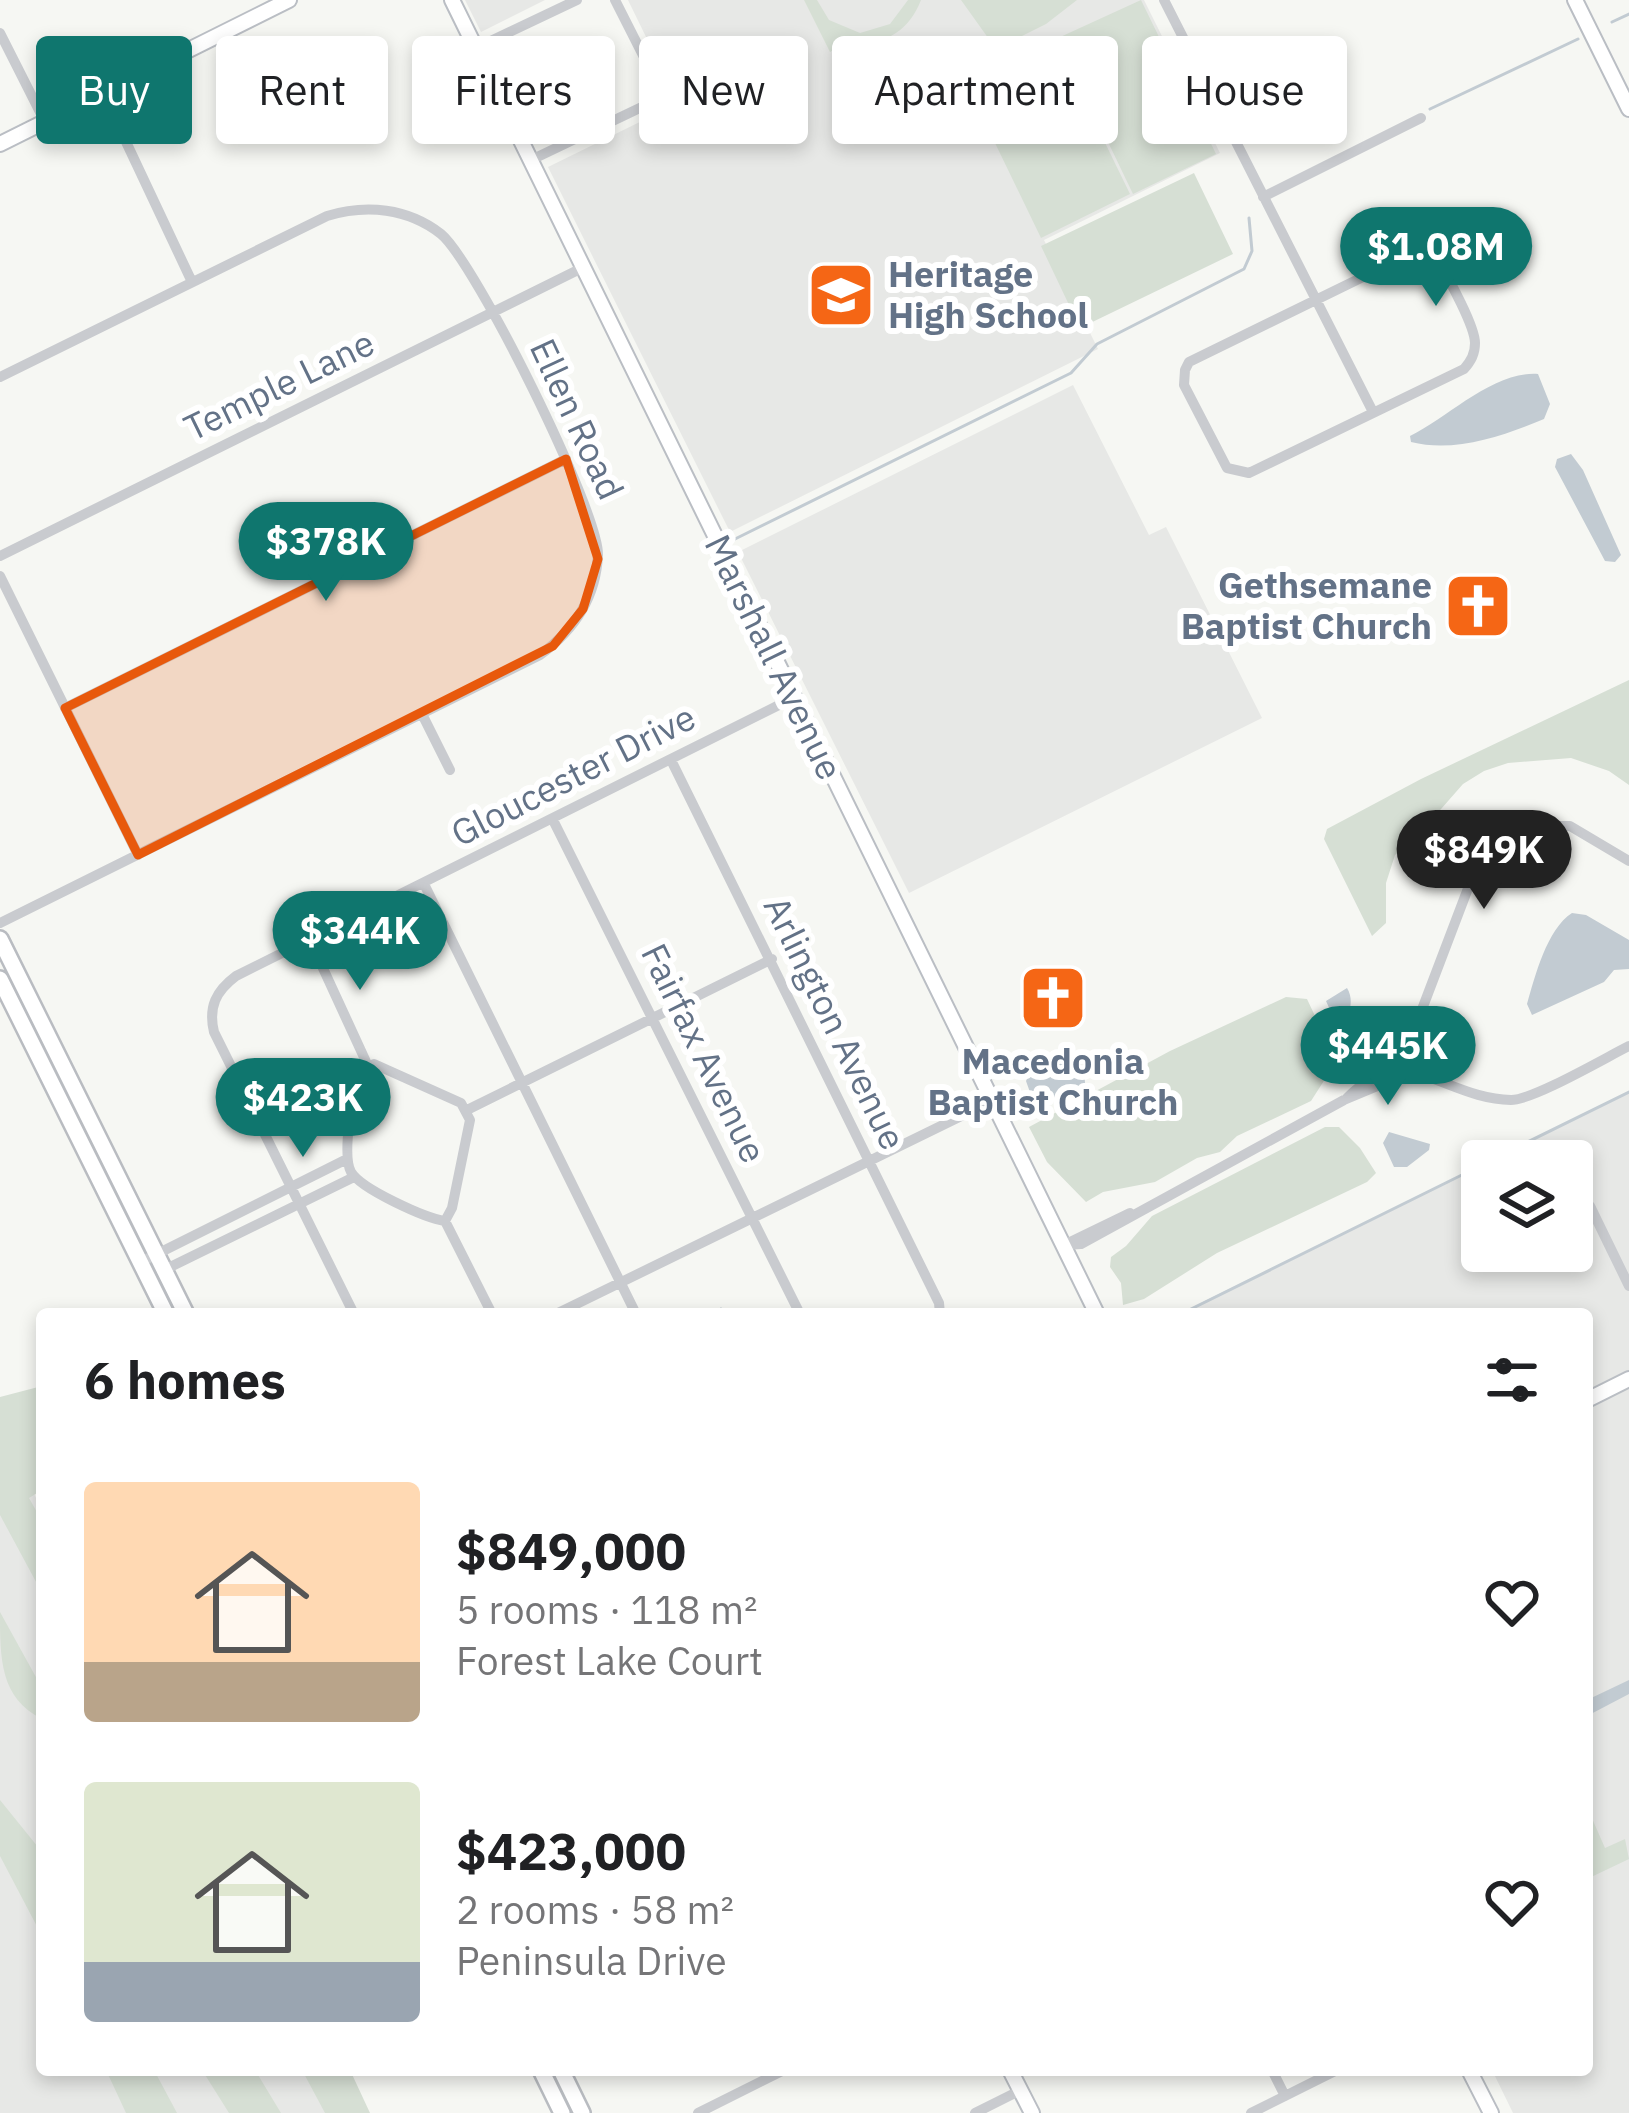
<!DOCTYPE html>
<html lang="en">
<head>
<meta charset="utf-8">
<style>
	body { margin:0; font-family:"IBM Plex Sans",sans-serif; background:#f6f6f6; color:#202124; height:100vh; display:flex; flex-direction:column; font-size:45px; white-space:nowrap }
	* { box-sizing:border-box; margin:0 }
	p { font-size:39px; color:#757577 }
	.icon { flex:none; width:66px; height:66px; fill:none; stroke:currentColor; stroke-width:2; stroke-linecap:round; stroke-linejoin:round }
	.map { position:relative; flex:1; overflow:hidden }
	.drawer { position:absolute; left:36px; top:1308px; width:1557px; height:768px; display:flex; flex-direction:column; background:#fff; border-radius:12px; box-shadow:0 6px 18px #0003 }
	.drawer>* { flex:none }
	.guide { position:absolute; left:36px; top:36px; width:1557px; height:108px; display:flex; gap:24px }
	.controls { position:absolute; left:1461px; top:1140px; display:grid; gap:24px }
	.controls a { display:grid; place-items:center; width:132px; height:132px; border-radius:12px; background:#fff; box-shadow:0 6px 18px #0003; font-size:60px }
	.price { position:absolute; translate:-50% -102px; padding:0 27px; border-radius:42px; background:#0f766e; color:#fff; font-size:39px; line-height:78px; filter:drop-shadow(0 3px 6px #0008) }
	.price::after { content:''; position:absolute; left:50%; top:72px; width:36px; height:27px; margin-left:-18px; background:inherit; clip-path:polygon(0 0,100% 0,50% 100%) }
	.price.current { background:#222; color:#fff }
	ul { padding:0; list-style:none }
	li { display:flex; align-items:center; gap:36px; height:300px; padding:0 48px }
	li span { display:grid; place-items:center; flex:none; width:336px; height:240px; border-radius:12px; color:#555 }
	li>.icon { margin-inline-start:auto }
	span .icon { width:144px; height:144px; fill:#fffc; stroke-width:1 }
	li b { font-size:51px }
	h2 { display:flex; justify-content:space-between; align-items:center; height:144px; padding:0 48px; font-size:51px }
	.tag { padding:0 42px; border-radius:12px; background:#fff; box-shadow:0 6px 18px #0003; font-size:42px; line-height:108px }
	.tag.current { background:#0f766e; color:#fff }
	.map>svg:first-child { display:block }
	.built { fill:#e7e8e6 }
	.green { fill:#d6dfd4 }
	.water { fill:#c2cbd2 }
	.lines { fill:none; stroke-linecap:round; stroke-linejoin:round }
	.stream { stroke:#c2cbd2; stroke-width:3 }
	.secondary-casing { stroke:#babec4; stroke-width:18 }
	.primary-casing { stroke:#b9bcc1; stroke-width:20 }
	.street { stroke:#c9cbcf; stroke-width:10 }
	.secondary { stroke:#fff; stroke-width:14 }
	.primary { stroke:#fff; stroke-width:15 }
	.marked { fill:#e8590c; fill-opacity:0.2; stroke:#e8590c; stroke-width:9; stroke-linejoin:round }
	.labels { text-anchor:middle; stroke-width:12; stroke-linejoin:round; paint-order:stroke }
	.poi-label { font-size:36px; font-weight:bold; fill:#637287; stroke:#fff; text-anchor:start }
	.street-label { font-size:36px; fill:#637287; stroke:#fff }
</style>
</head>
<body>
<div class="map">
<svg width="1629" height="2113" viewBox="0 0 1629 2113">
	<rect width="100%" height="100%" fill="#f6f7f3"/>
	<!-- built -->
	<path class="built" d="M465 0H545L481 32Z
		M628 0H1144L1220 153 1044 240 1098 349 730 532 548 167 652 116 665 101 666 78Z
		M1073 385 1149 535 1166 527 1262 718 909 893 738 552Z
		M1629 1091V2113H1513L1492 2070H1587V1314H1178L1482 1165V1251H1572V1161H1490Z
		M0 1425 42 1510V2070H319L340 2113H0Z"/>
	<!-- green -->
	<path class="green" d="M804 0H817L829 20 860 33 890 24 908 0H921C907 36 878 48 840 42L841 46 830 52Z
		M961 0H1077L1046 24 996 49Z
		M1141 0 1216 154 1133 194 1058 38Z
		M1055 40 1130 194 1041 238 966 83Z
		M1194 173 1233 254 1080 328 1041 246Z
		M1629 680V785L1609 771 1571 758 1508 763 1484 771 1463 784 1420 833 1395 855 1386 883V923L1372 936 1324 839 1327 829 1421 779Z
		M1286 997 1307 999 1340 1069 1327 1076 1311 1101 1237 1136 1220 1152 1197 1158 1155 1182 1103 1192 1086 1202 1047 1162 1029 1127 1170 1051Z
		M1325 1127H1339L1360 1148 1376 1173 1367 1182 1217 1253 1144 1299 1123 1305 1121 1283 1110 1267 1111 1257 1126 1246 1152 1216Z
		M42 1386V1490L29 1498 38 1514H42V1593L0 1515V1397Z
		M0 1612 42 1688V1719C0 1698 0 1659 0 1612Z
		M0 1800 42 1852V1936L0 1856Z
		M1587 1807 1605 1848 1625 1839 1629 1859 1587 1879Z
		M106 2070H154L177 2113H126Z
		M202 2070H255L281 2113H229Z
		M302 2070H350L370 2113H325Z"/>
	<!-- water -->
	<path class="water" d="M1538 374 1550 404 1544 419C1503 436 1455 453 1411 442L1410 436C1449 417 1493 371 1538 374Z
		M1571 454 1583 470 1621 555 1615 562 1605 561 1555 467 1557 459Z
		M1572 913 1586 915 1629 940V969L1614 970 1604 982 1532 1015 1527 1004C1535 976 1547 929 1572 913Z
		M1347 988C1356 1003 1347 1018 1340 1032L1326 1001Z
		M1071 1057 1084 1067 1085 1083 1045 1103 1032 1098 1026 1081 1029 1074Z
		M1389 1132 1430 1144 1429 1150 1407 1167H1394L1383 1143Z
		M1629 1680V1694L1587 1716V1700Z"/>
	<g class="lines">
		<!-- stream -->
		<path class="stream" d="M1612 22 1629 14
			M1430 109 1578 39
			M735 539 1071 373 1097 344 1244 269 1252 251 1249 218
			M1489 1161 1629 1092
			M721 1309 723 1314
			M1181 1314 1482 1165"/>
		<!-- secondary casing -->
		<g class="secondary-casing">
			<path id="secondary" d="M452 0 1097 1314
				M1575 0 1629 109
				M0 144 289 0
				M1587 1400 1629 1379
				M1010 2070 1032 2113
				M1469 2070 1491 2113"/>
		</g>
		<!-- primary casing -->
		<g class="primary-casing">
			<path id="primary" d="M0 939 186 1314
				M0 979 166 1314
				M541 2070 562 2113
				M561 2070 582 2113"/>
		</g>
		<!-- street -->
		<path class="street" d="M1164 0 1373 412
			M0 33 45 122
			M476 48 577 0
			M103 93 192 282
			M531 160 646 105 654 93V77L615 0
			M1263 197 1421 118
			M1414 252C1424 253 1433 255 1439 264 1449 278 1475 327 1475 343 1475 354 1471 361 1464 369L1249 473 1227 468 1184 385 1185 370 1189 362Z
			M0 377 327 216C366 204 408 208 441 234 475 262 599 511 598 555 596 598 573 631 540 655L0 923
			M0 556 584 267
			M0 576 138 855
			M65 708 566 459
			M422 714 450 770
			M671 760 939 1303 940 1314
			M553 820 800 1314
			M424 884 636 1314
			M310 940 368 1066
			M374 1064 461 1103 470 1120 452 1208 445 1221C425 1218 361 1189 351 1172 342 1156 352 1093 359 1076 363 1066 365 1068 374 1064Z
			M1347 1098C1405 1039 1445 1099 1511 1100 1533 1100 1605 1058 1629 1046
			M467 1110 772 959
			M1590 1206 1629 1286
			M445 1221 492 1314
			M1066 1244 1130 1213
			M1064 1245 1081 1244 1344 1100 1392 1080 1403 1069 1405 1054 1475 870 1483 860 1553 826H1570L1629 861
			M141 1262 347 1159
			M162 1271 354 1177
			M354 1314 214 1032C208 1007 216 991 236 976L793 698
			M556 1314 992 1101
			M1272 2070 1285 2096
			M698 2113 784 2070
			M975 2113 1021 2090
			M1251 2113 1337 2070"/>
		<!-- secondary -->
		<use href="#secondary" class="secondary"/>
		<!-- primary -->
		<use href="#primary" class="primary"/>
	</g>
	<!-- marked area -->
	<path class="marked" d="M566 459 598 559 583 609 553 646 138 855 65 708Z"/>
	<!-- icons -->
	<defs>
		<g id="school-square" transform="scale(3.45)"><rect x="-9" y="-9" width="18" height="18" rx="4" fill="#f56615" stroke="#fff"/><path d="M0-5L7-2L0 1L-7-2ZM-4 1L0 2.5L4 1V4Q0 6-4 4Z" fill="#fff"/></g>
		<g id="church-square" transform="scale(3.45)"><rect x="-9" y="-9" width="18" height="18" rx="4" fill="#f56615" stroke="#fff"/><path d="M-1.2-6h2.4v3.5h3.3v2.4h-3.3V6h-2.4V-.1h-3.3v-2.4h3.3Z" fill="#fff"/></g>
	</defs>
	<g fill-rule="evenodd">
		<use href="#school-square" x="841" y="295"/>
		<use href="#church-square" x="1478" y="606"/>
		<use href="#church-square" x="1053" y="998"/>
	</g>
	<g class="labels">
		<!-- poi labels -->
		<g class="poi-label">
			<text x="888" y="287">Heritage<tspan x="888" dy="41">High School</tspan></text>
			<text x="1432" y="598" text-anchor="end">Gethsemane<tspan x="1432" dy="41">Baptist Church</tspan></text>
			<text x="1053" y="1074" text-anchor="middle">Macedonia<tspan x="1053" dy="41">Baptist Church</tspan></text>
		</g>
		<!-- street labels -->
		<g class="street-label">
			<text transform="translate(279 385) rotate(-26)" y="13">Temple Lane</text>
			<text transform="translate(577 419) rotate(65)" y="13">Ellen Road</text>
			<text transform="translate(774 657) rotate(64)" y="13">Marshall Avenue</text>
			<text transform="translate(573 775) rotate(-27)" y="13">Gloucester Drive</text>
			<text transform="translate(835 1023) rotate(64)" y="13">Arlington Avenue</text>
			<text transform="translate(704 1053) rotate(64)" y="13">Fairfax Avenue</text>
		</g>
	</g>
</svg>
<div class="controls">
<a><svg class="icon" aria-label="layers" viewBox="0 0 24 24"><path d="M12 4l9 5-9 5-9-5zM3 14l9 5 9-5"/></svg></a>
</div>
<b class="price" style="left:1436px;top:309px">$1.08M</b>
<b class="price" style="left:326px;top:604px">$378K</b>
<b class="price current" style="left:1484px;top:912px">$849K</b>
<b class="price" style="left:360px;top:993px">$344K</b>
<b class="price" style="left:1388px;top:1108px">$445K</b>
<b class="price" style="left:303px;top:1160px">$423K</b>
<div class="guide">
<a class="tag current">Buy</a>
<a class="tag">Rent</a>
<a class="tag">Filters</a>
<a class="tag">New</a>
<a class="tag">Apartment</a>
<a class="tag">House</a>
</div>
<section class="drawer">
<h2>6 homes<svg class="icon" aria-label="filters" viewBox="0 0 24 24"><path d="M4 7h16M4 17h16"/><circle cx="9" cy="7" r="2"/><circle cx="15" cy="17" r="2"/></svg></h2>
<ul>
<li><span style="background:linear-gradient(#ffd9b3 75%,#b9a48a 0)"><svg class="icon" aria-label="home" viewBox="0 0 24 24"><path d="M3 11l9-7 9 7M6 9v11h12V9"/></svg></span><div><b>$849,000</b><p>5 rooms · 118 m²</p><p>Forest Lake Court</p></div><svg class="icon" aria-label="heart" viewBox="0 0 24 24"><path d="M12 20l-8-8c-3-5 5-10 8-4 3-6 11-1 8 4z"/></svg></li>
<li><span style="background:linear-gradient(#dfe7d0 75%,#9aa5b1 0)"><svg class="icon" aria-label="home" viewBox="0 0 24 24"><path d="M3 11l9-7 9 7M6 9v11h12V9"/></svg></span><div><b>$423,000</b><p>2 rooms · 58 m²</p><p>Peninsula Drive</p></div><svg class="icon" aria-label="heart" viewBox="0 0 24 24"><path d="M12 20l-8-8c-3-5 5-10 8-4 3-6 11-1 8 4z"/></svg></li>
</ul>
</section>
</div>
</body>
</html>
